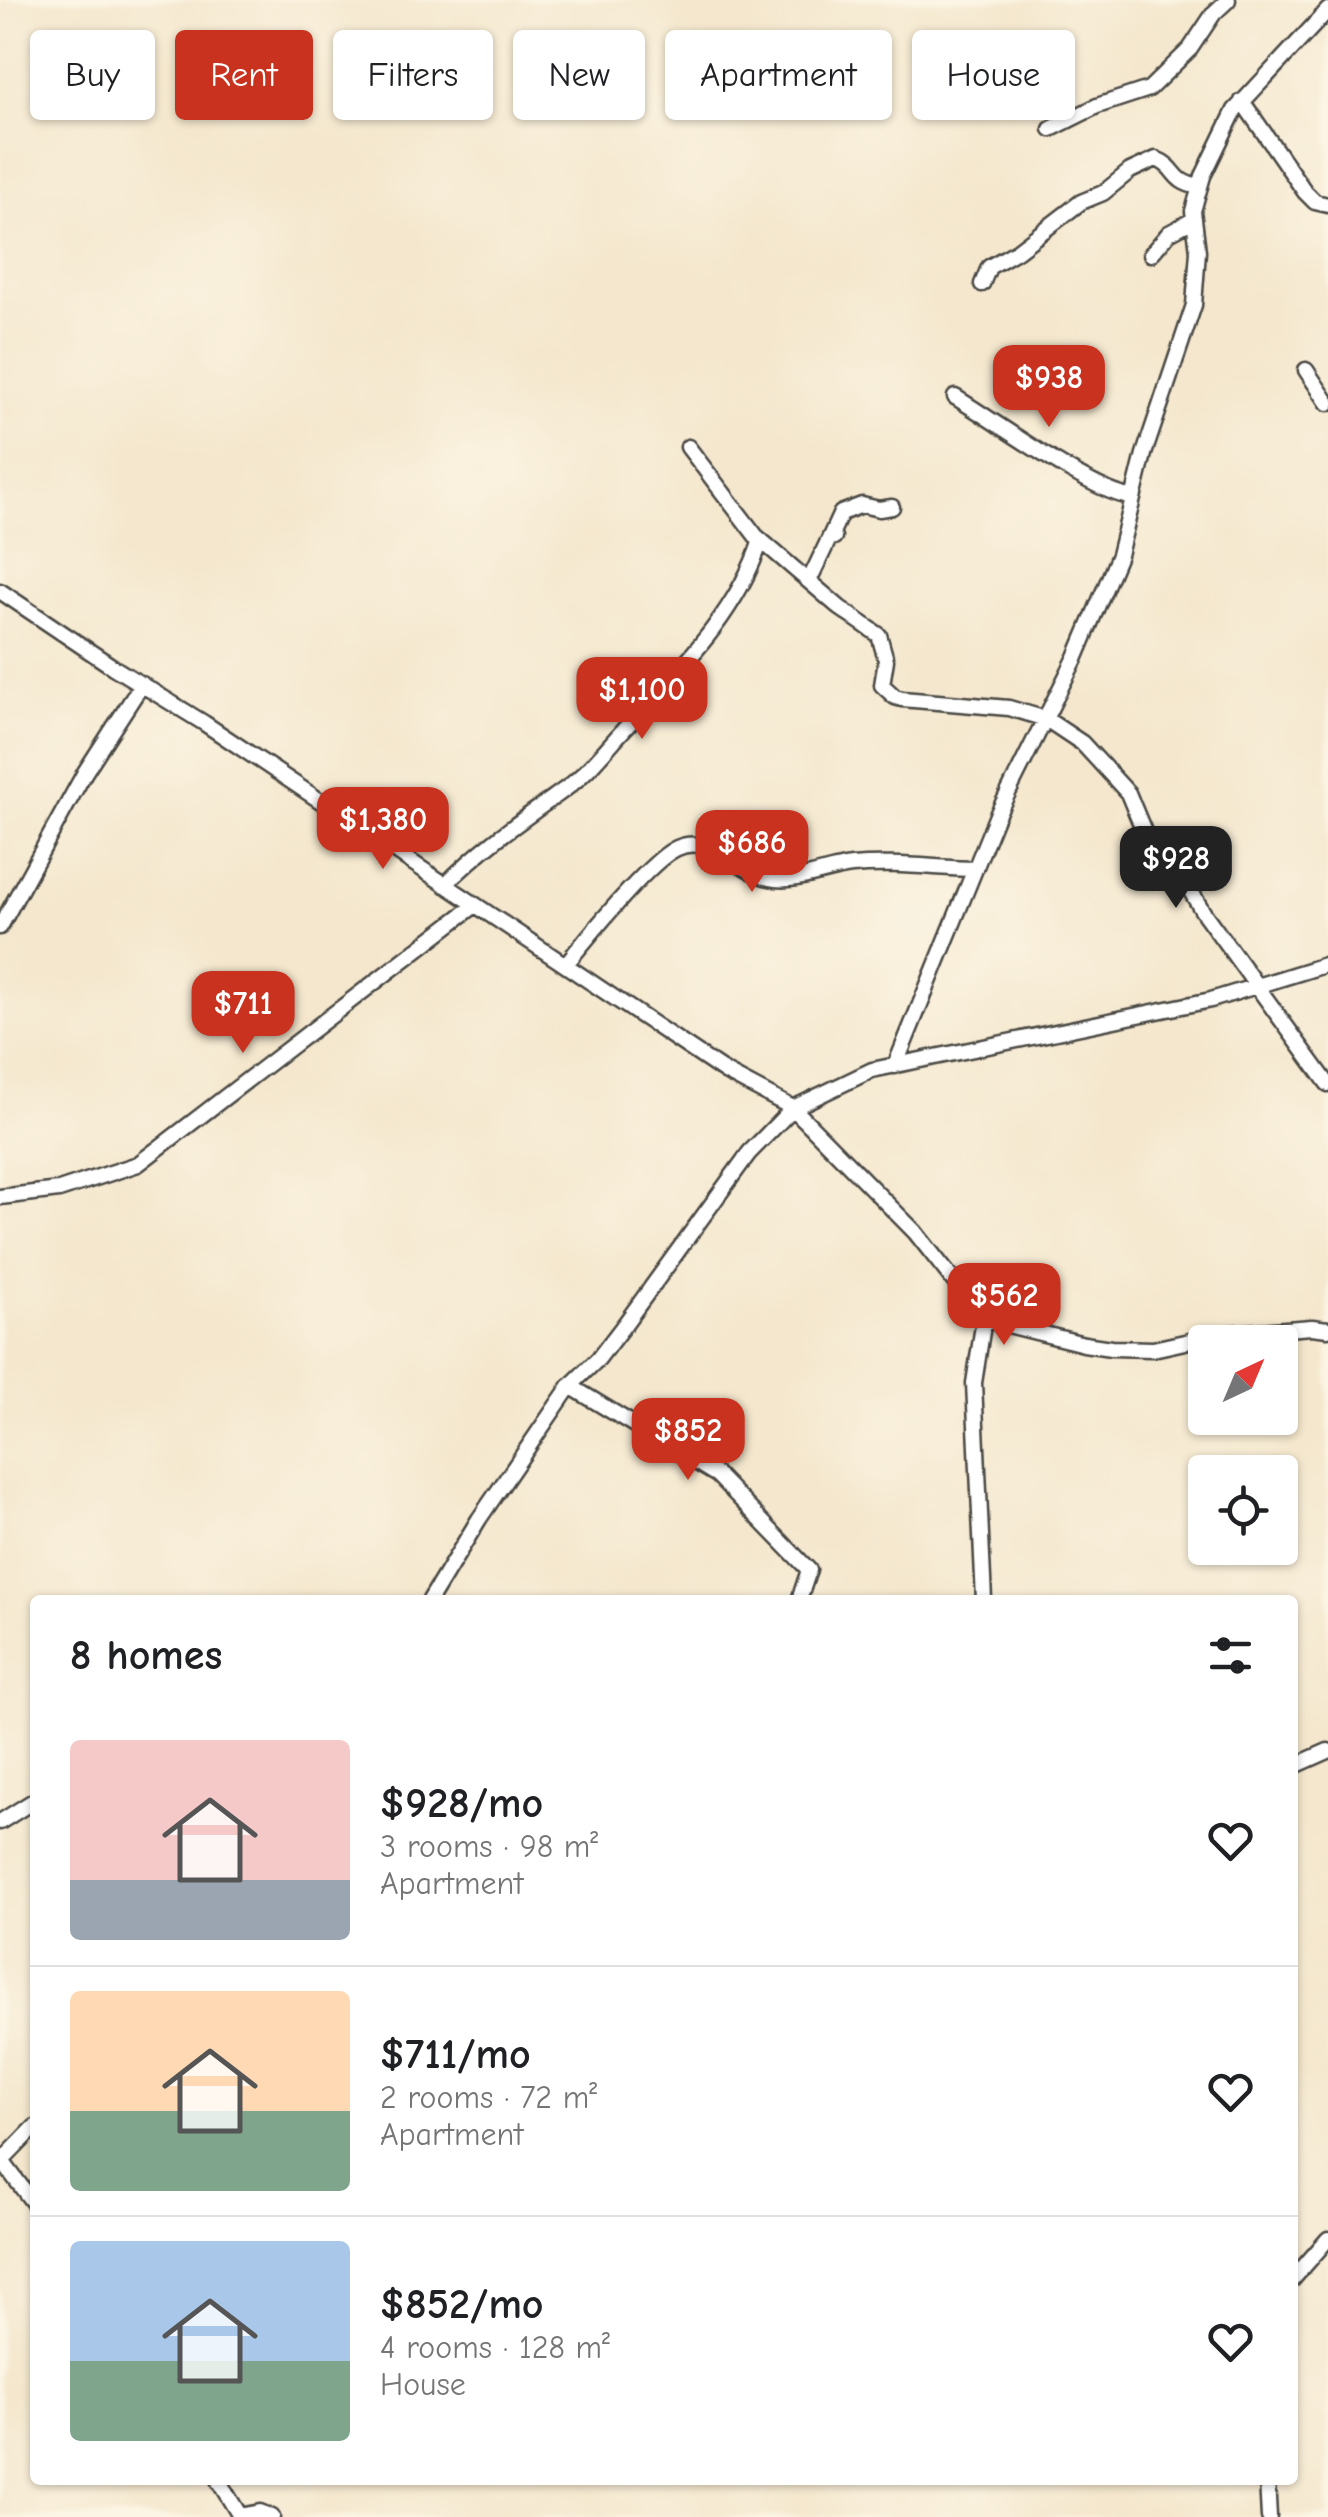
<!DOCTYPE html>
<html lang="en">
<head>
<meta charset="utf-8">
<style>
	body { margin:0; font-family:"Comic Neue",sans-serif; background:#f2f2f2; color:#202124; height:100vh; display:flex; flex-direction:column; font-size:38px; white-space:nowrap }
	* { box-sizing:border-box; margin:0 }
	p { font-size:32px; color:#757577 }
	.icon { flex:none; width:55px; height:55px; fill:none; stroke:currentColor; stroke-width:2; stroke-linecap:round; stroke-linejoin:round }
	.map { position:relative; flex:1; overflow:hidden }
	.details { position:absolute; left:30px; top:1595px; width:1268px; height:890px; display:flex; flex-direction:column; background:#fff; border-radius:10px; box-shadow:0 2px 8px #0004 }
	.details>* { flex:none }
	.top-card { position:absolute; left:30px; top:30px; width:1270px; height:90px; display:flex; gap:20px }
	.needle { width:65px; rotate:44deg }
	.buttons { position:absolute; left:1188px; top:1325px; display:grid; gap:20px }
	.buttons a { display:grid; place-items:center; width:110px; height:110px; border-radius:10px; background:#fff; box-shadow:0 2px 8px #0004; font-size:50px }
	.price { position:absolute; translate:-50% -85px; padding:0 22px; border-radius:20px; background:#c8321e; color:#fff; font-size:32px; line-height:65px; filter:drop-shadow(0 2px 5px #0008) }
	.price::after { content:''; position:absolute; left:50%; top:60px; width:30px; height:22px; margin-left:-15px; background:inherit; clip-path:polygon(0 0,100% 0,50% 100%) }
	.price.current { background:#222; color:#fff }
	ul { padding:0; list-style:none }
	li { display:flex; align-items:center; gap:30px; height:250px; padding:0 40px }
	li+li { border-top:2px solid #e0e0e0 }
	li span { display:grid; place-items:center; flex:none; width:280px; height:200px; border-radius:10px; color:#555 }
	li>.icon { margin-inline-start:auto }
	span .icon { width:120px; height:120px; fill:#fffc; stroke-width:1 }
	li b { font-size:42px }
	h2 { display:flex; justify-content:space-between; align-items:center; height:120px; padding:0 40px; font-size:42px }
	.pill { padding:0 35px; border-radius:10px; background:#fff; box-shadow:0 2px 8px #0004; font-size:35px; line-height:90px }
	.pill.current { background:#c8321e; color:#fff }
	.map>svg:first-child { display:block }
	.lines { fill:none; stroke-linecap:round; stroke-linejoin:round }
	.minor-casing { stroke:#494743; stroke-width:19 }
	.minor { stroke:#fff; stroke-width:14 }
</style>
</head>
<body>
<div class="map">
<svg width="1328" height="2517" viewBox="0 0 1328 2517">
	<rect width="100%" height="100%" fill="#fcf5e5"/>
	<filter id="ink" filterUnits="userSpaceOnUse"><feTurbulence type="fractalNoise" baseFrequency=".01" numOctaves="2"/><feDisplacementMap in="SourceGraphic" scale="20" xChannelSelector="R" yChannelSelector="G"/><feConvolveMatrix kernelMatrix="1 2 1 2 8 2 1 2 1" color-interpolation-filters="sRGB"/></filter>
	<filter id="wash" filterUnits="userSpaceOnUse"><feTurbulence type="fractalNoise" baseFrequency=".0048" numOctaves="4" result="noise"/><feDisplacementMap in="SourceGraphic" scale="40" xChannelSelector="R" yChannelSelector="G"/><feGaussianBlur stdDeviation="2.25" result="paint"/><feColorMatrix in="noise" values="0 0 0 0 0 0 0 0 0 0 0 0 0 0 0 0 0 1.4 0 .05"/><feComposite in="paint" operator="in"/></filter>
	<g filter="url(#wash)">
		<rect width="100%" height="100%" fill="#f4e7cd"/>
	</g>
	<g filter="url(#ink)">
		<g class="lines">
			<!-- minor casing -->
			<g class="minor-casing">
				<path id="minor" d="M1242 101 1305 192 1315 202 1328 205
					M1051 129 1097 106 1149 89 1190 49 1214 13 1228 0
					M1151 254 1169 233 1193 220
					M982 284 989 267 1017 251 1081 202 1103 193 1130 171 1156 159C1179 168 1169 181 1199 187
					M1306 370 1328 403
					M955 397C992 419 1096 495 1132 497
					M688 447 756 536 840 608 879 635 886 660 882 685 895 697 902 699 1009 708 1046 719 1082 743 1128 793 1145 834 1175 864 1203 912 1328 1084
					M829 539 841 513 862 505 879 509 892 507
					M809 581 829 539 834 537
					M0 591 113 667 204 723 725 1072 793 1108 915 1232 984 1319 1084 1344 1111 1348 1153 1349 1221 1334 1312 1327 1328 1329
					M445 885C481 848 522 820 564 790 588 773 608 746 628 725 680 669 737 614 761 540
					M0 927 85 772 142 684
					M566 964C587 938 650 860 677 848 710 833 738 871 769 878 796 884 825 869 852 866 892 862 935 868 975 869
					M895 1066 997 815 1076 657 1119 555 1144 454 1194 305 1198 251 1193 211 1203 176 1235 110 1328 10
					M0 1197 59 1190 138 1164 474 906
					M984 1319 974 1383 984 1600
					M570 1386 717 1475 809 1570 799 1600
					M430 1600 479 1519 570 1386 598 1359 624 1325 749 1153 793 1108 872 1070 1211 1000 1328 964
					M1292 1767 1328 1751
					M0 1822 35 1800
					M2 2161 35 2205
					M0 2163 35 2127
					M1292 2280 1328 2239
					M218 2480 240 2516 260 2512 272 2517
					M1267 2480 1269 2517"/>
			</g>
			<!-- minor -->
			<use href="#minor" class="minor"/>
		</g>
	</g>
</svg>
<div class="buttons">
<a><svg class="needle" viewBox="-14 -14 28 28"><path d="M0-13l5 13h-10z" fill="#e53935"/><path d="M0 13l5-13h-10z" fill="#757577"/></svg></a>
<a><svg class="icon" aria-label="locate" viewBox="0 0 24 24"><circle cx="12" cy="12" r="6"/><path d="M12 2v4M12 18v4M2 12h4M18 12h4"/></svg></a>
</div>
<b class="price" style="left:1049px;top:430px">$938</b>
<b class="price" style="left:642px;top:742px">$1,100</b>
<b class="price" style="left:383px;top:872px">$1,380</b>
<b class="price" style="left:752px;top:895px">$686</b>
<b class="price current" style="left:1176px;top:911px">$928</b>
<b class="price" style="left:243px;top:1056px">$711</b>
<b class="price" style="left:1004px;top:1348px">$562</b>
<b class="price" style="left:688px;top:1483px">$852</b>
<div class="top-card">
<a class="pill">Buy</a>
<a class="pill current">Rent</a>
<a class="pill">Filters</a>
<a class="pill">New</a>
<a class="pill">Apartment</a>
<a class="pill">House</a>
</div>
<section class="details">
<h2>8 homes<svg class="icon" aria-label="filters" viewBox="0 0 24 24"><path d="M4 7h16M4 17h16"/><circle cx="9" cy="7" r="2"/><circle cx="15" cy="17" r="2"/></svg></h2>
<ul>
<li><span style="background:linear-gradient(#f6c9c9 70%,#9aa5b1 0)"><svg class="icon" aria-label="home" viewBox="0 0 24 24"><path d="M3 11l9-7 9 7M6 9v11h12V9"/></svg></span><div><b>$928/mo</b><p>3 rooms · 98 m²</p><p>Apartment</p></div><svg class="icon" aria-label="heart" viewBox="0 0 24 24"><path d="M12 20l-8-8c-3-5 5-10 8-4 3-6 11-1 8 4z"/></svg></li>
<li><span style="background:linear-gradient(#ffd9b3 60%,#7fa58c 0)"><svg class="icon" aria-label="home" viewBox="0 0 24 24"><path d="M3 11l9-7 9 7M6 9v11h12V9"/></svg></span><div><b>$711/mo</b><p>2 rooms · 72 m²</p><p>Apartment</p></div><svg class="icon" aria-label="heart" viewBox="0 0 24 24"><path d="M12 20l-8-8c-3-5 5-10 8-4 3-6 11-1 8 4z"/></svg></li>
<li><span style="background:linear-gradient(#a9c7e8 60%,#7fa58c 0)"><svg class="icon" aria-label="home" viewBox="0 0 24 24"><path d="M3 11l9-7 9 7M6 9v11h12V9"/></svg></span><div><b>$852/mo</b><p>4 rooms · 128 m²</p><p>House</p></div><svg class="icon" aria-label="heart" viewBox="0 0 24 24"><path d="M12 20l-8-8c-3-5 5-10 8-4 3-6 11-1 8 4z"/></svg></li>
</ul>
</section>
</div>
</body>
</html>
